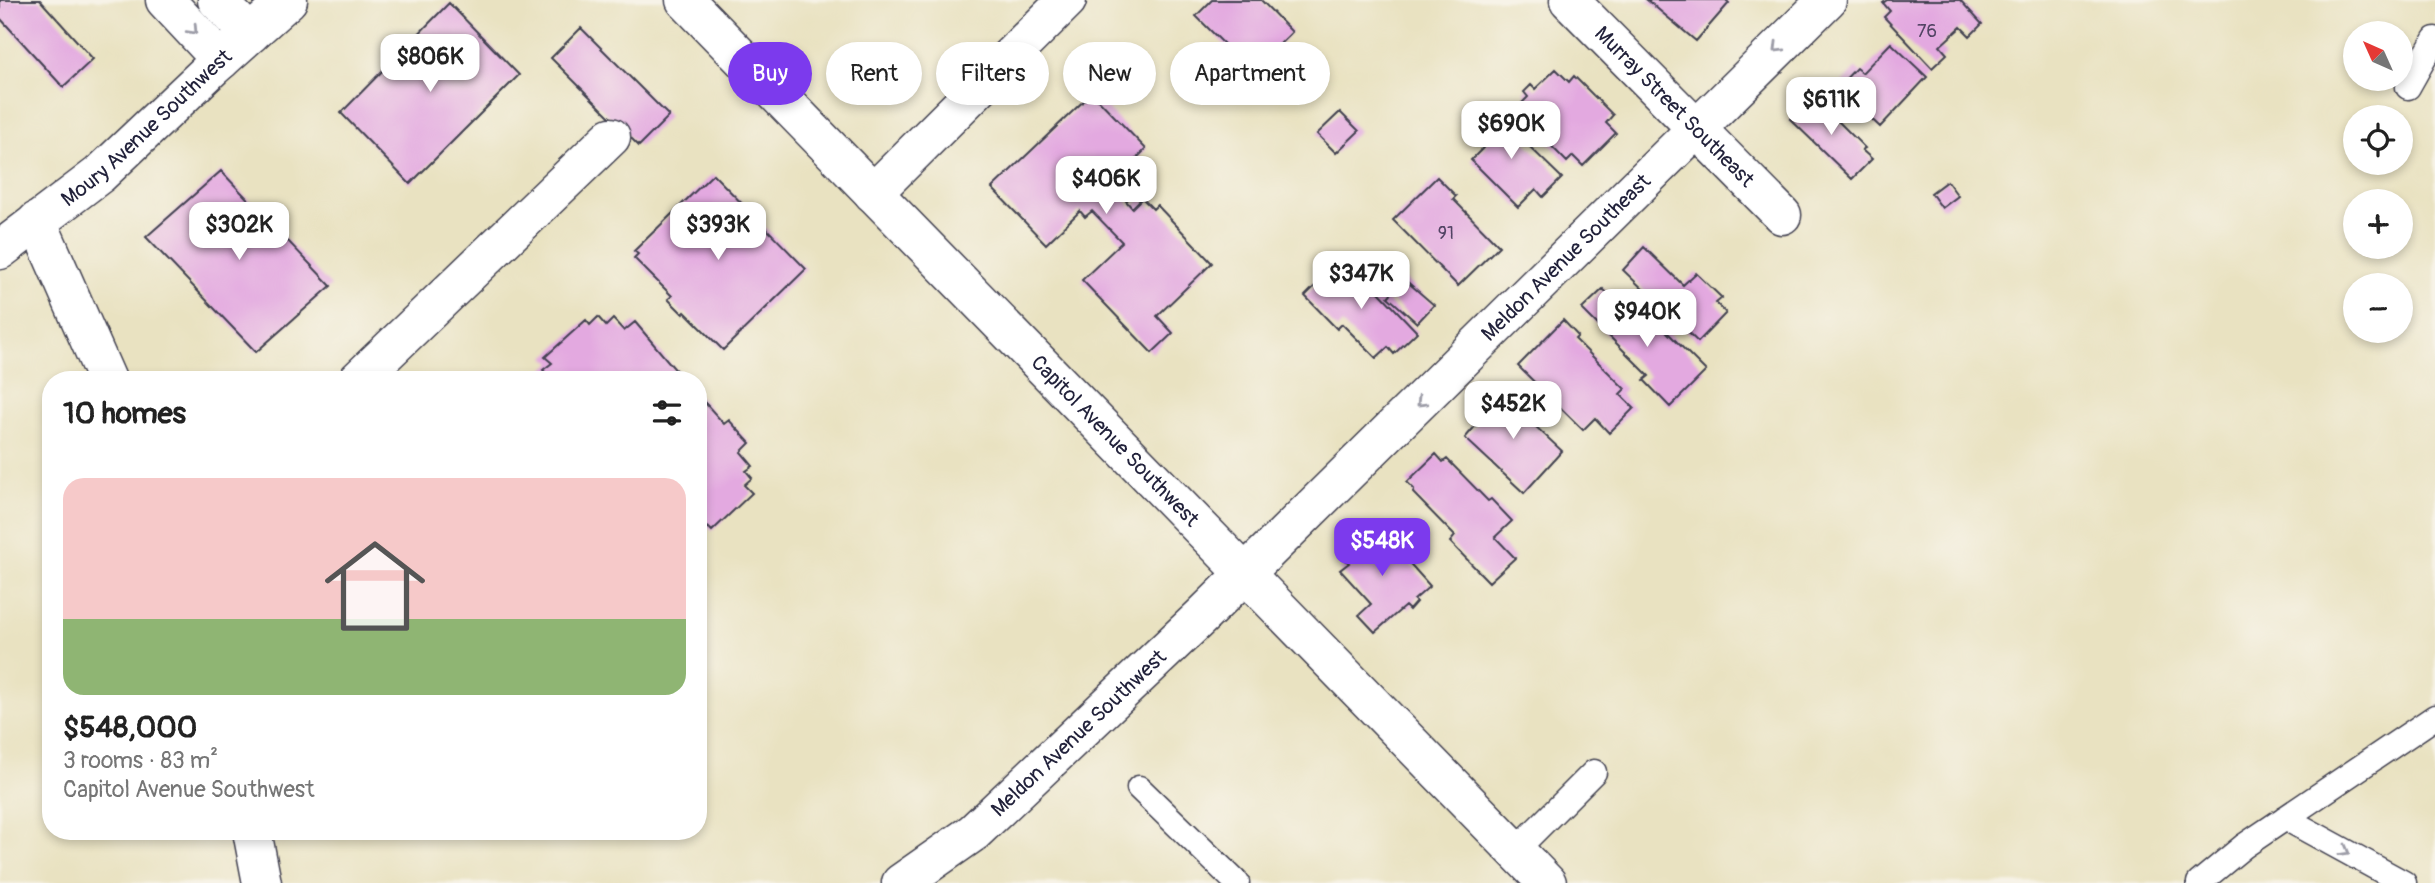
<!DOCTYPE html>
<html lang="en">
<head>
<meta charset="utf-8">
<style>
	body { margin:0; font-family:Pangolin,sans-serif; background:#f2f2f2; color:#222; height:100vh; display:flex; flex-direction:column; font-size:26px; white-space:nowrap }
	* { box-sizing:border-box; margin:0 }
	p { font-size:23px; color:#767676 }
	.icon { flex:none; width:38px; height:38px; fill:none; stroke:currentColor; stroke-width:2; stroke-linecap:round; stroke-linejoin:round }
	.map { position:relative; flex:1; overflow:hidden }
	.drawer { position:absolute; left:42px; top:371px; width:665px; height:469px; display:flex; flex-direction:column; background:#fff; border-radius:28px; box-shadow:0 4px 10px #0003 }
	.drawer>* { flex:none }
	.banner { position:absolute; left:728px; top:42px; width:665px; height:63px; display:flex; gap:14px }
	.needle { width:46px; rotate:315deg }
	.tools { position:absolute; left:2343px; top:21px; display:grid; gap:14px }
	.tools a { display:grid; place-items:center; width:70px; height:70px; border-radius:50%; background:#fff; box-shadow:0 4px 10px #0003; font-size:35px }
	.price { position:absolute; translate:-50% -60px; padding:0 16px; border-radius:14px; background:#fff; color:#222; font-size:23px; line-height:46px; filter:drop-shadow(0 2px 4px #0008) }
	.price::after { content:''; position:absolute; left:50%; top:42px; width:21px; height:16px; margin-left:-10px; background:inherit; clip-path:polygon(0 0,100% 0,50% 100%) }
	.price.current { background:#7c3aed; color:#fff }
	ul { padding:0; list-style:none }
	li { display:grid; align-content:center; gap:14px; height:371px; padding:0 21px }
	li+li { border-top:2px solid #e0e0e0 }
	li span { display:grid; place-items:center; height:217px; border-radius:21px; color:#555 }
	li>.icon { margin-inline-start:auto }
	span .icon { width:126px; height:126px; fill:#fffc; stroke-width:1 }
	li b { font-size:30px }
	h2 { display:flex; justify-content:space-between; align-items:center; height:84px; padding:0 21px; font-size:30px }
	.tag { padding:0 24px; border-radius:32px; background:#fff; box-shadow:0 4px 10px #0003; font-size:24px; line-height:63px }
	.tag.current { background:#7c3aed; color:#fff }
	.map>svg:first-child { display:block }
	.building { fill:#e3a9e0 }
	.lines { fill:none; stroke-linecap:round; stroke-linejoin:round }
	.lane-casing { stroke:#403f4f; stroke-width:27 }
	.street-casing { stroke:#403f4f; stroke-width:41 }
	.lane { stroke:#fff; stroke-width:24 }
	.street { stroke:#fff; stroke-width:38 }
	.oneway { stroke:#9c9ca7 }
	.labels { text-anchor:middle; stroke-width:7; stroke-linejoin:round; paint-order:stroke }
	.number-label { font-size:18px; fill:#524464 }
	.street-label { font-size:21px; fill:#22223b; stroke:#f7f3e8 }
</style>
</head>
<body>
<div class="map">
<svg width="2435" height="883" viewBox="0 0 2435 883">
	<rect width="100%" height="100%" fill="#f7f3e8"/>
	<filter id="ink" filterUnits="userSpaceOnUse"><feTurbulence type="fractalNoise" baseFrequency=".0143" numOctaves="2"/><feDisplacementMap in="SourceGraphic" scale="14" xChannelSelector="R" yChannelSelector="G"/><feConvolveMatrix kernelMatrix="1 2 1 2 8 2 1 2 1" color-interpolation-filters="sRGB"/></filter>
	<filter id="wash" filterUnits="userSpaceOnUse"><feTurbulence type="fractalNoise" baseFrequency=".00686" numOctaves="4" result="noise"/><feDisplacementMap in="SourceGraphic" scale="28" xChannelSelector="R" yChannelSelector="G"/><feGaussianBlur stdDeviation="1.57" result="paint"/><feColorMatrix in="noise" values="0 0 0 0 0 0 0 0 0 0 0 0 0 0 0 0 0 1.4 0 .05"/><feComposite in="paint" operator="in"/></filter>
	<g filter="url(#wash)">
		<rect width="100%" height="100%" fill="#e9e2c1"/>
		<g id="blocks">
			<!-- building -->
			<path class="building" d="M0 0H40L93 59 63 87 0 18Z
				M1212 0H1261L1292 32 1252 72 1196 16Z
				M1647 0H1726L1729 3 1696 41Z
				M1887 0H1960L1982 24 1970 36 1961 27 1940 46 1947 54 1932 68 1884 17 1890 11 1883 3Z
				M449 3 519 75 410 184 341 113Z
				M581 28 669 116 639 146 551 58Z
				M1891 43 1927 77 1880 127 1838 87 1856 68 1862 73Z
				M1556 69 1569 82 1574 76 1613 115 1606 123 1616 133 1583 166 1573 156 1567 162 1529 123 1533 119 1520 105 1528 97 1524 92 1531 85 1535 89Z
				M1092 93 1146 149 1123 172 1138 189 1126 201 1132 208 1142 198 1153 209 1157 205 1212 263 1157 316 1173 333 1152 353 1082 280 1122 242 1092 211 1085 217 1080 211 1046 244 992 188Z
				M1813 96 1865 148 1862 150 1872 159 1852 179 1790 119Z
				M1490 108 1562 178 1543 197 1536 189 1518 207 1471 160 1487 144 1471 128Z
				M1340 112 1359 131 1336 153 1317 134Z
				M221 171 331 286 256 352 146 237Z
				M713 174 806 269 723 350 685 312 683 314 668 299 672 296 634 258 638 254 634 251Z
				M1437 177 1456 196 1453 199 1499 246 1458 286 1393 220Z
				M1947 181 1958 196 1942 208 1931 193Z
				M1644 247 1683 285 1696 273 1722 298 1716 303 1726 313 1698 342 1623 270Z
				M1339 262 1354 278 1360 272 1417 332 1394 354 1388 347 1376 358 1342 324 1337 329 1305 296Z
				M1404 279 1434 305 1417 323 1388 297Z
				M1603 289 1650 334 1659 324 1706 371 1670 407 1644 380 1649 376 1582 309Z
				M598 317 606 326 613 319 624 331 635 322 684 380H549L550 378 543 370 552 363 545 357 586 320 590 325Z
				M1563 320 1578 336 1575 339 1625 389 1620 394 1634 408 1609 433 1595 418 1583 430 1518 366Z
				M1512 389 1541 417 1534 425 1562 451 1524 493 1465 438 1478 423 1473 418 1485 405 1491 410Z
				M698 395 724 424 729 420 750 443 741 452 753 466 746 471 752 478 744 485 752 493 712 531 708 527 699 534Z
				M1436 454 1443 462 1447 459 1488 501 1491 499 1512 521 1495 537 1515 558 1489 582 1450 542 1455 536 1413 493 1414 489 1407 482Z
				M1371 529 1376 535 1381 531 1430 586 1414 600 1416 602 1409 610 1405 606 1375 632 1359 615 1371 604 1340 570 1349 563 1341 555Z"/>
		</g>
	</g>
	<g filter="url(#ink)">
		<use href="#blocks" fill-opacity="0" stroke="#403f4f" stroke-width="2"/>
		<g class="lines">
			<!-- lane casing -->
			<g class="lane-casing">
				<path id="lane" d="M2408 87 2435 39
					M1139 788 1237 883
					M2285 818 2404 883
					M1515 851 1594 772
					M2199 883 2244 846 2435 717"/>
			</g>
			<!-- street casing -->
			<g class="street-casing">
				<g id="street">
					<path d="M165 0 221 60"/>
					<path d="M217 0 250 34"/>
					<path id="s1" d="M685 0 1547 883"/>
					<path id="s2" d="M1569 0 1782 215"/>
					<path d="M873 193 1067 0"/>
					<path d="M37 221 107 380"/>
					<path id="s3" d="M0 250 100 174 213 67 288 0"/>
					<path d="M358 380 611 137"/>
					<path d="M252 831 262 883"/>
					<path id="s4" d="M901 883 974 832 1202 616 1827 0"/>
				</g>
			</g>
			<!-- lane -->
			<use href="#lane" class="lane"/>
			<!-- street -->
			<use href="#street" class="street"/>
		</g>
		<!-- one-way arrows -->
		<defs><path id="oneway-chevron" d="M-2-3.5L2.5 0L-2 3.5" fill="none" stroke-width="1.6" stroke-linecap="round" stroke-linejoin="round" transform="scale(1.75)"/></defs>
		<g class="oneway">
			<use href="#oneway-chevron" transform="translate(193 30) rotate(47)"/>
			<use href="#oneway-chevron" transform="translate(1778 48) rotate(135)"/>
			<use href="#oneway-chevron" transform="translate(1421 402) rotate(135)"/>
			<use href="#oneway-chevron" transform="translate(2345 851) rotate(29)"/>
		</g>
	</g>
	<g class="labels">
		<!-- number labels -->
		<g class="number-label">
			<text x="1927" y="37">76</text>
			<text x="1446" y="239">91</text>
		</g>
		<!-- street labels -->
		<g class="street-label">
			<text dy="7" stroke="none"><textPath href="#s2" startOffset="150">Murray Street Southeast</textPath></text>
			<text dy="7" stroke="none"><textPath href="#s3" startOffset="191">Moury Avenue Southwest</textPath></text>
			<text dy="7" stroke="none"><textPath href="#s4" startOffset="914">Meldon Avenue Southeast</textPath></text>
			<text dy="7" stroke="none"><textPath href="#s1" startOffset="616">Capitol Avenue Southwest</textPath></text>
			<text dy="7" stroke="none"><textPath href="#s4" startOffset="233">Meldon Avenue Southwest</textPath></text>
		</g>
	</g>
</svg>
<div class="tools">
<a><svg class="needle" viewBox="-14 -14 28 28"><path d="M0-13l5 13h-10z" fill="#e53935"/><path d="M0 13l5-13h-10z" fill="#767676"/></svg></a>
<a><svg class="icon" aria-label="locate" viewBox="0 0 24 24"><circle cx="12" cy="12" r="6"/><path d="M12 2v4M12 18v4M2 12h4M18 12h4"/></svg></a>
<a>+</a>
<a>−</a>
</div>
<b class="price" style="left:430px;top:94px">$806K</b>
<b class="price" style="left:1831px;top:137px">$611K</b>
<b class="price" style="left:1511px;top:161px">$690K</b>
<b class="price" style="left:1106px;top:216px">$406K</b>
<b class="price" style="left:239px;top:262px">$302K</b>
<b class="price" style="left:718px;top:262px">$393K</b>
<b class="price" style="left:1361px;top:311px">$347K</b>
<b class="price" style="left:1647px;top:349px">$940K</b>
<b class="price" style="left:1513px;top:441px">$452K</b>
<b class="price current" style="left:1382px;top:578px">$548K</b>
<div class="banner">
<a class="tag current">Buy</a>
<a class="tag">Rent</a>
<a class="tag">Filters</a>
<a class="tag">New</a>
<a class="tag">Apartment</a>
</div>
<section class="drawer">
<h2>10 homes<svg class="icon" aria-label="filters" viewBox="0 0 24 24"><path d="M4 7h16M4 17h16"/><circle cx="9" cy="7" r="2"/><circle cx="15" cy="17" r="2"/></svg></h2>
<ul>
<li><span style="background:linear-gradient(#f6c9c9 65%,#8fb573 0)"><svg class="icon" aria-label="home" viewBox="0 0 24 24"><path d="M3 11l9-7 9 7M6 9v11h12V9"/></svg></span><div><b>$548,000</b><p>3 rooms · 83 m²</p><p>Capitol Avenue Southwest</p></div></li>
</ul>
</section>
</div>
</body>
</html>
